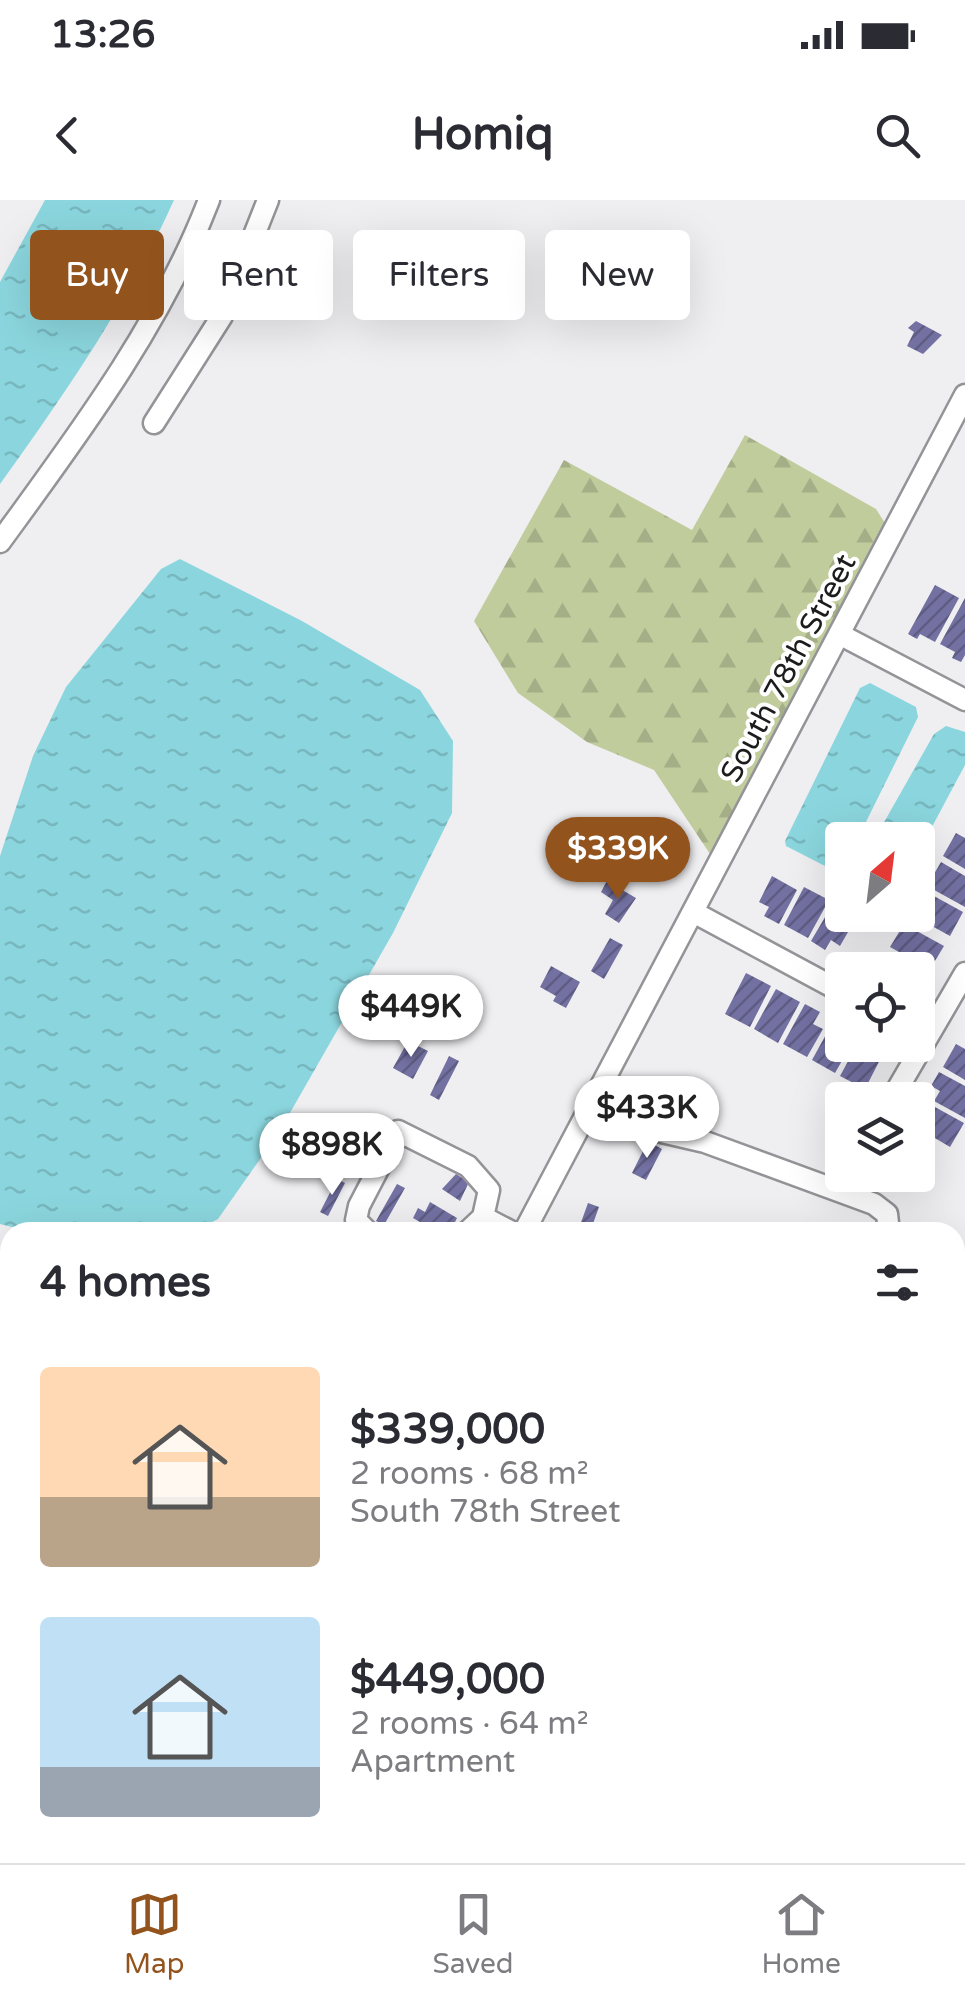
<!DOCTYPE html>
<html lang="en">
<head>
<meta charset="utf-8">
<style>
	body { margin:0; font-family:"Varela Round",sans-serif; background:#f7f7f7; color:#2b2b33; height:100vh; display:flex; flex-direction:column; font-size:38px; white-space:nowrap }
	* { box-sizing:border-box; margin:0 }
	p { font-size:32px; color:#7c7c81 }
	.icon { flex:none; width:55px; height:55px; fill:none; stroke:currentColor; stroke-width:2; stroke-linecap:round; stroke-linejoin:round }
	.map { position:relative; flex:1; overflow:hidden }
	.drawer { position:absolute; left:0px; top:1022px; width:965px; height:642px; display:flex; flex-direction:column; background:#fff; border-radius:30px 30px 0 0; box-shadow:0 10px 40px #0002 }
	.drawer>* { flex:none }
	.guide { position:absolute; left:30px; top:30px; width:905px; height:90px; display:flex; gap:20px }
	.needle { width:65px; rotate:28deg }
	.tools { position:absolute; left:825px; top:622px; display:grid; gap:20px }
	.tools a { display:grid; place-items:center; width:110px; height:110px; border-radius:10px; background:#fff; box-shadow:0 10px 40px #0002; font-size:50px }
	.price { position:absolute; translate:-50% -85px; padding:0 22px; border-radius:35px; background:#fff; color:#222; font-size:32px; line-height:65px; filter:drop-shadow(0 2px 5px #0008) }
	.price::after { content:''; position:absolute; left:50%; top:60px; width:30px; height:22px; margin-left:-15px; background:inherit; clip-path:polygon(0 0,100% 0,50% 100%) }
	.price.active { background:#93531d; color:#fff }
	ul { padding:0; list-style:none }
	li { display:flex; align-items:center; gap:30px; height:250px; padding:0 40px }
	li span { display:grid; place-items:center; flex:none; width:280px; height:200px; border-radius:10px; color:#555 }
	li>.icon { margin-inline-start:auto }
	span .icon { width:120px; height:120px; fill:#fffc; stroke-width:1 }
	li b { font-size:42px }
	h2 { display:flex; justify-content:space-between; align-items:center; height:120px; padding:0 40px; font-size:42px }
	.pill { padding:0 35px; border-radius:10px; background:#fff; box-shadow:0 10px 40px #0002; font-size:35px; line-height:90px }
	.pill.active { background:#93531d; color:#fff }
	.status { display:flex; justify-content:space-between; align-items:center; height:70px; padding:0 50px; background:#fff; direction:ltr }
	.status svg { height:28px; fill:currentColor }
	header { display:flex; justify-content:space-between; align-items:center; height:130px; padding:0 40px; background:#fff; font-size:45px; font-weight:800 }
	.menu { display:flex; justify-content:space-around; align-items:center; height:140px; border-top:2px solid #e1e1e2; background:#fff; font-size:28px; color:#7c7c81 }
	.menu a { display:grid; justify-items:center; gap:5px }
	.menu .active { color:#93531d }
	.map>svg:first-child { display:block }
	.forest { fill:url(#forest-firs) }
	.wetland { fill:url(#wetland-marsh) }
	.water { fill:url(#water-ripples) }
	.building { fill:url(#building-hatch) }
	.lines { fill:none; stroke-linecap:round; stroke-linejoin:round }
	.minor-casing { stroke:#949397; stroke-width:25 }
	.minor { stroke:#fff; stroke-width:20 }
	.labels { text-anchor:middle; stroke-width:8; stroke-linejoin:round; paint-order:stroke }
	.street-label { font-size:30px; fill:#1d1c1d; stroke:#fff }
</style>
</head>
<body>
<div class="status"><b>13:26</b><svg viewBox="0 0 49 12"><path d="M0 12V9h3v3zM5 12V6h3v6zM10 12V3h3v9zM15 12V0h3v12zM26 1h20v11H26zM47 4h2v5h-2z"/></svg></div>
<header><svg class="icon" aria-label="back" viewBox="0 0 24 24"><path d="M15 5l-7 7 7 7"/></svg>Homiq<svg class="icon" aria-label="search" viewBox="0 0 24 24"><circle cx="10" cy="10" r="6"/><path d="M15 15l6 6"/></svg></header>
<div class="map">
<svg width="965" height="1663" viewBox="0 0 965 1663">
	<defs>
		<pattern id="forest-firs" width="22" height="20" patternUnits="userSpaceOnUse" patternTransform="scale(2.5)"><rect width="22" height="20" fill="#c1cc9d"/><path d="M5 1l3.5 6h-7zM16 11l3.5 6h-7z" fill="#a5af87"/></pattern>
		<pattern id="wetland-marsh" width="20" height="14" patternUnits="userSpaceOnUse" patternTransform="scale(2.5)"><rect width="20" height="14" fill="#c1cc9d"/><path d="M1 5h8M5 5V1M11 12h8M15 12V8" fill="none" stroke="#a5af87"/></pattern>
		<pattern id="water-ripples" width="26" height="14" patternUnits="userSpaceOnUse" patternTransform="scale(2.5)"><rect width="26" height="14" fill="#8bd6de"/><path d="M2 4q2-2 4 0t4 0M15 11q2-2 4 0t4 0" fill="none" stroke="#78b7be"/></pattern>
		<pattern id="building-hatch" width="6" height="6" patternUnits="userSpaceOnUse" patternTransform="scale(2.5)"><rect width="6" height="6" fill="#7371a2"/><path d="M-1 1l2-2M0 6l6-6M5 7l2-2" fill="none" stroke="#5e5c83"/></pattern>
	</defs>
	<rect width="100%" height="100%" fill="#efeef1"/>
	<!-- forest -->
	<path class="forest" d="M745 235 876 309 885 323 710 654 654 570 587 542 518 493 474 421 564 260 692 330Z"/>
	<!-- wetland -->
	<path class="wetland" d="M0 1356 10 1372V1655H133L141 1663H0Z"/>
	<!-- water -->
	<path class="water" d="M45 0H174C128 102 65 194 0 284V82Z
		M180 359 302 421 420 490 453 541 452 613 393 733 279 932 218 1019 192 1032H32L0 1024V656L33 556 66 487 161 369Z
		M870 483 916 507 918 517 857 640H842L841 668 825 666 786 646 785 641 860 488Z
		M946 526 965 532V565L918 653V640H874L934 534Z
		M955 1352 965 1353V1460L955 1455Z"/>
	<!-- building -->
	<path class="building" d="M916 121 942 135 923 154 907 146 914 132 908 128Z
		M935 385 959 398 935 442 920 434 917 439 908 434Z
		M965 398V455L961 462 952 458 955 452 940 444Z
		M956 633 965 638V669L943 656Z
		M574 656 589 670 577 682 563 668Z
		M941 662 965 676V707L927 686Z
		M772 676 797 690 779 724 764 716 769 707 759 702Z
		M607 681 636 698 619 723 605 714 613 700 601 692Z
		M804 687 829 700 808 738 784 725Z
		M923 690 963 712 950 736 912 715H918Z
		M831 707 855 720 840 746 831 740 825 750 811 741Z
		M904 724 944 746 930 769 890 747Z
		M610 738 623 745 604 779 591 771Z
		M889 753 928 775 921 789 918 770H879Z
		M551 766 580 782 566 808 553 801 556 796 540 787Z
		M746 773 771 786 750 827 725 814Z
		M776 789 800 802 778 843 754 829Z
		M805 804 820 812 813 824 823 829 807 857 783 844Z
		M834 820 842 825V845H851L835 873 812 860Z
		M408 841 428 851 413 879 393 868Z
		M956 844 965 849V880L943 867Z
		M857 845 886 848 865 889 840 876Z
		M449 856 459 861 439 900 430 895Z
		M939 872 965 886V918L934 901 940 891 931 886Z
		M924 901 964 923 950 947 918 928V912Z
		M365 930 373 934 355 966 347 962Z
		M648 941 662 949 646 980 632 973Z
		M456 974 469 982 460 1001 442 989Z
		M337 979 345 983 328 1016 320 1012Z
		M397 984 405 988 384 1025 376 1021Z
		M430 1002 457 1018 452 1028 446 1024 441 1032H421L425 1025 413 1018 418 1008 425 1012Z
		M588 1003 599 1007 590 1032 579 1028Z"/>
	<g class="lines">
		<!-- minor casing -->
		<g class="minor-casing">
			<path id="minor" d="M154 223 222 116 268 0
				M0 342C78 235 161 125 209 0
				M839 434 965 500
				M695 713 842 792
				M891 900 965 773
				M594 901 653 930 705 942 874 1004 887 1014 889 1032
				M483 1017 512 1032
				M368 1032 356 1020 359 1006 398 931 468 966 489 990 483 1017 467 1032
				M524 1032 965 195
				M955 1607 965 1602
				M419 1655 434 1663
				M470 1655 485 1663
				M192 1663 196 1655
				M919 1663 923 1655"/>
		</g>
		<!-- minor -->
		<use href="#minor" class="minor"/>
	</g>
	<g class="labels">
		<!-- street labels -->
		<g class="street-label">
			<text transform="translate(788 468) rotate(-62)" y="10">South 78th Street</text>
		</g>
	</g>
</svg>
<div class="tools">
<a><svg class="needle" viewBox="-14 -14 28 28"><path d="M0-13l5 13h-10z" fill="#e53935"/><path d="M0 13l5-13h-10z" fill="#7c7c81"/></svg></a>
<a><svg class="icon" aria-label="locate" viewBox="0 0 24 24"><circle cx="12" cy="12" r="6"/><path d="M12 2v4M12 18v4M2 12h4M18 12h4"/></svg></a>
<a><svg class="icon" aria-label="layers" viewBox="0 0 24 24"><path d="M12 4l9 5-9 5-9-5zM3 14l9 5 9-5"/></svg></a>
</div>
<b class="price active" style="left:618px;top:702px">$339K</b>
<b class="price" style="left:411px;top:860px">$449K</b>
<b class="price" style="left:647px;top:961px">$433K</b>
<b class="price" style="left:332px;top:998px">$898K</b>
<div class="guide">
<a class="pill active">Buy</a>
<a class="pill">Rent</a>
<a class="pill">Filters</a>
<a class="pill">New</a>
</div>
<section class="drawer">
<h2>4 homes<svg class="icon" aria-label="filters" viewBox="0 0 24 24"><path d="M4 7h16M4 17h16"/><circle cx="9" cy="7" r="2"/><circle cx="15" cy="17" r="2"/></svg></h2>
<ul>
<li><span style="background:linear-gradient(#ffd9b3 65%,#b9a48a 0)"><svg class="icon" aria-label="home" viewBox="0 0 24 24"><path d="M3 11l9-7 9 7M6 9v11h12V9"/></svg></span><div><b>$339,000</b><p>2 rooms · 68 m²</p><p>South 78th Street</p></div></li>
<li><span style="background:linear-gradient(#bfe0f5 75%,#9aa5b1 0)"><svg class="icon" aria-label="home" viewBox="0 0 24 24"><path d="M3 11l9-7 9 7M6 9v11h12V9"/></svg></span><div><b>$449,000</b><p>2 rooms · 64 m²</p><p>Apartment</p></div></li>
</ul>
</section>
</div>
<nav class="menu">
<a class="active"><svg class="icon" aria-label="map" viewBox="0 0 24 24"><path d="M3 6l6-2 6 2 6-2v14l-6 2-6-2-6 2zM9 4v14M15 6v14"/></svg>Map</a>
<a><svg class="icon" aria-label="saved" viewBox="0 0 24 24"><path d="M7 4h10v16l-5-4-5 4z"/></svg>Saved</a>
<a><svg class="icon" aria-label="home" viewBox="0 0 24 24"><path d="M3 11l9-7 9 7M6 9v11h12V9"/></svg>Home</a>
</nav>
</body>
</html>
